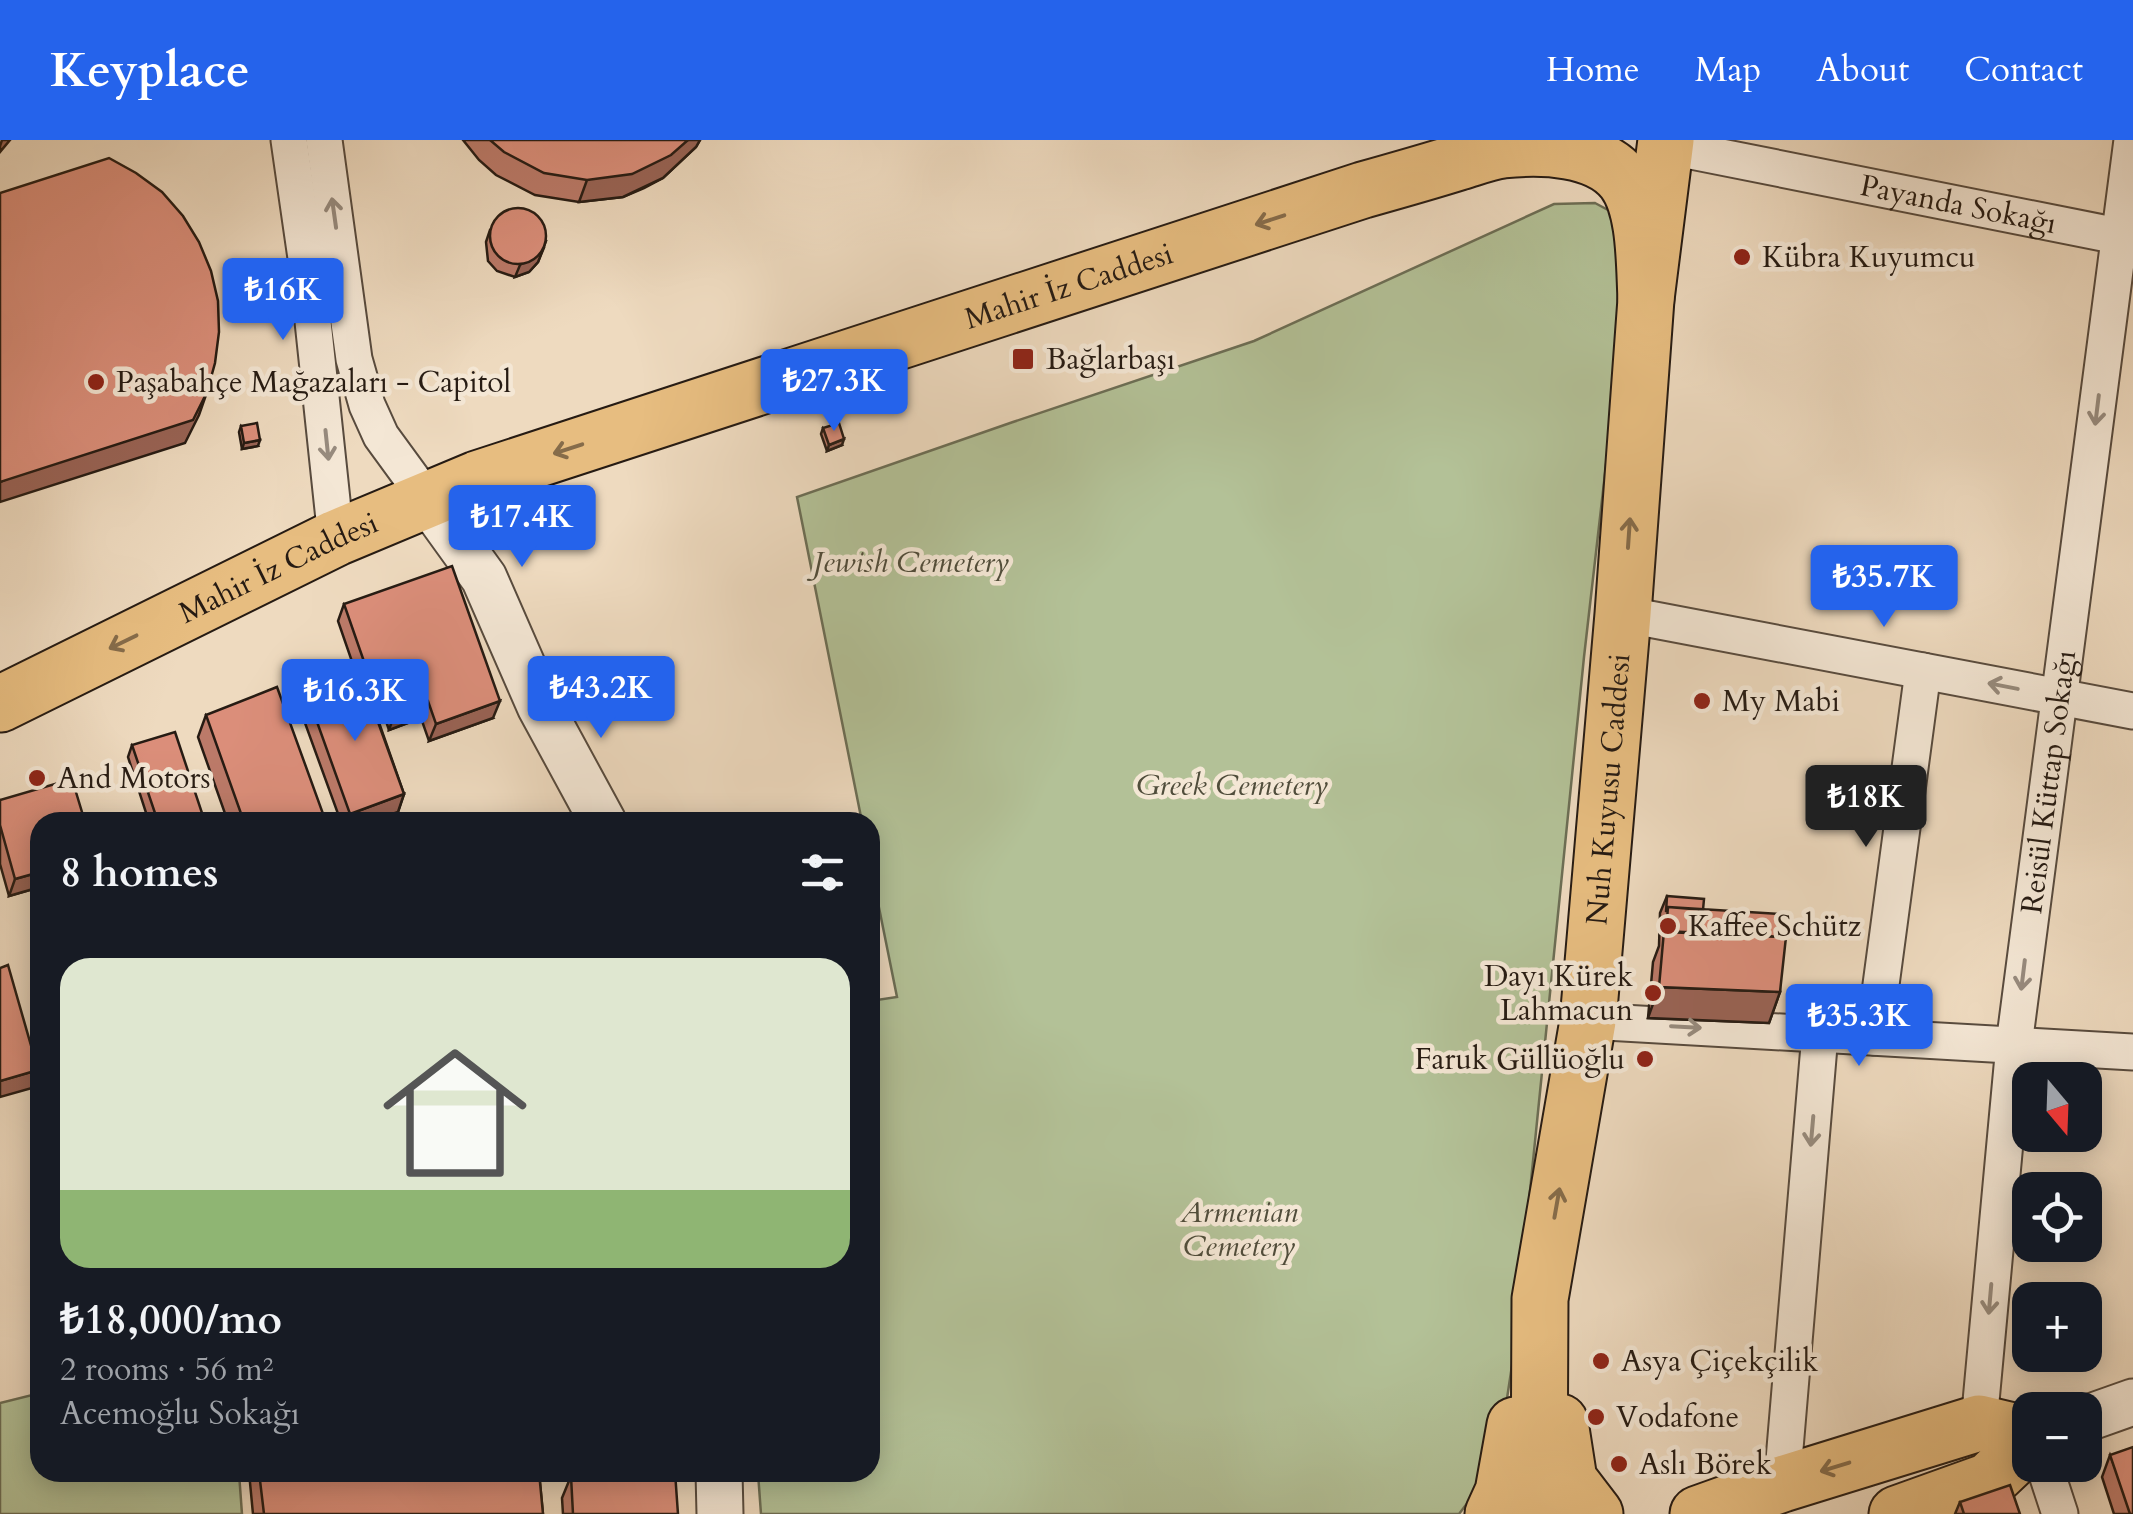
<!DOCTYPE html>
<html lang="en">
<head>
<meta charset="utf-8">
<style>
	body { margin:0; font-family:Cardo,serif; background:#20242c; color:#f1f3f6; height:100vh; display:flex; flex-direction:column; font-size:38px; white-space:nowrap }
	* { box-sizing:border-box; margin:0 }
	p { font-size:32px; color:#9ea1a6 }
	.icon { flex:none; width:55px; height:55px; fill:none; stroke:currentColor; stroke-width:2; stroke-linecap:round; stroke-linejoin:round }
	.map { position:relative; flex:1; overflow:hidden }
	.side { position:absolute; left:30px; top:672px; width:850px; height:670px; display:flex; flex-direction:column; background:#171b24; border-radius:30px; box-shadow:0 5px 25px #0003 }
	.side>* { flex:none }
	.needle { width:65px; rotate:161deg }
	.tools { position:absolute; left:2012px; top:922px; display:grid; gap:20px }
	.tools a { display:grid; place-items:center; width:90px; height:90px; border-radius:20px; background:#171b24; box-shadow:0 5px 25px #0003; font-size:50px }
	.price { position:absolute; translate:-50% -85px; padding:0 22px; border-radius:10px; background:#2563eb; color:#fff; font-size:32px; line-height:65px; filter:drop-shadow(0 2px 5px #0008) }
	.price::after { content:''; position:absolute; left:50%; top:60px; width:30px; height:22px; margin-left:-15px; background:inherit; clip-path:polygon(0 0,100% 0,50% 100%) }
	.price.current { background:#222; color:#fff }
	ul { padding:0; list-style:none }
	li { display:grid; align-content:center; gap:20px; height:530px; padding:0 30px }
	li+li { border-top:2px solid #363941 }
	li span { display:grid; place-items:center; height:310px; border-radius:30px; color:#555 }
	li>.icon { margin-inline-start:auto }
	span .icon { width:180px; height:180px; fill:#fffc; stroke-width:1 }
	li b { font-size:42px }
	h2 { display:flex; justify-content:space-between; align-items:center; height:120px; padding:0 30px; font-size:42px }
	header { display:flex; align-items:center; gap:60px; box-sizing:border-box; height:140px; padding:0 50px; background:#2563eb; color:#fff }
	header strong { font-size:48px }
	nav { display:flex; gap:55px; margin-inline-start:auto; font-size:35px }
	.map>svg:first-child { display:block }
	.green { fill:#b3c197; stroke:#6c6e55; stroke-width:2.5 }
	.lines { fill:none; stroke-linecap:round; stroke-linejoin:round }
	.minor-casing { stroke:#584b3e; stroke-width:39 }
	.tertiary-casing { stroke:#584b3e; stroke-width:49 }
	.primary-casing { stroke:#261b13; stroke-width:59 }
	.minor { stroke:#f4e7d5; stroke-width:35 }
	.tertiary { stroke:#f4e7d5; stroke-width:45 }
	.primary { stroke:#e7bd80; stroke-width:55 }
	.wall { fill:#bc7a69; stroke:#261b13; stroke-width:2.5 }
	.shaded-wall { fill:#996355; stroke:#261b13; stroke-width:2.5 }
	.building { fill:#db8e7a; stroke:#261b13; stroke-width:2.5 }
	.oneway { stroke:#978b7e }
	.oneway2 { stroke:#866c4a }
	.poi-dot { fill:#8f2418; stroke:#f4e7d5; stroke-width:4 }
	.labels { text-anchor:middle; stroke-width:9; stroke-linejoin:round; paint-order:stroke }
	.street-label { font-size:30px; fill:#261b13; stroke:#f4e7d5 }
	.poi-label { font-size:30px; fill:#261b13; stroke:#f4e7d5; text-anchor:start }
	.park-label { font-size:30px; font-style:italic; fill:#504d3b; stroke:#f4e7d5 }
</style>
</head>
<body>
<header>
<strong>Keyplace</strong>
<nav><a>Home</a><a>Map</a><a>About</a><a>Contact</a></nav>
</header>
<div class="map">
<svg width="2133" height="1374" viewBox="0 0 2133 1374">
	<rect width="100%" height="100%" fill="#eedabf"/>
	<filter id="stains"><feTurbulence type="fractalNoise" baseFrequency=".002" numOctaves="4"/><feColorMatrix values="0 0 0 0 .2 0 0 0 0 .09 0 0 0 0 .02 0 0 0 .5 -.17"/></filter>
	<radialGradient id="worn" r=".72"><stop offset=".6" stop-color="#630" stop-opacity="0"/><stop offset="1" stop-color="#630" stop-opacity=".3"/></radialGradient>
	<!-- green -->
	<path class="green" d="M1595 63 1621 77 1628 133 1584 517 1513 1219 1497 1324 1459 1374H761L758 1333 870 1332V861L897 857 870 723V682H862L797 357 1013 282 1254 201 1554 64Z
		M40 1253V1332L239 1333 242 1374H0V1263Z"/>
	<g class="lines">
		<!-- minor casing -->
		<g class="minor-casing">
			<g id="minor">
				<path d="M289 0 307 125 336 398"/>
				<path d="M324 0 354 219 367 265 381 296 427 359"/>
				<path id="s1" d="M1666 6 2133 99"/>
				<path d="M1623 474 2133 571"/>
				<path d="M1588 881 2133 912"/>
				<path d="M1874 897 1923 531"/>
				<path id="s2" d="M1979 1283 2014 905 2132 0"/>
				<path d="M2044 1325 2060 1374"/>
				<path d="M1782 1344 1820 894"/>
			</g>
		</g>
		<!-- tertiary casing -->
		<g class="tertiary-casing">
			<path id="tertiary" d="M427 359 484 438 540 566 603 682
				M2085 1279 2133 1262
				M719 1332 720 1374"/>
		</g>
		<!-- primary casing -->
		<g class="primary-casing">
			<g id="primary">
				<path id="s3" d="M0 564 336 398 477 339 1363 50C1395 41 1427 32 1459 22 1473 18 1488 12 1503 10 1541 6 1598 7 1624 40 1646 69 1644 124 1646 159"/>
				<path d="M1560 1282 1569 1340 1595 1374"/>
				<path d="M1493 1374 1503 1352 1515 1285"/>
				<path id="s4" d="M1541 1374 1539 1363 1540 1159 1588 881 1623 474 1646 159 1666 0"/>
				<path d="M1698 1374 1782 1344 1979 1283 2030 1295"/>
				<path d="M1897 1374 1989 1341 2030 1302"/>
			</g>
		</g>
		<!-- minor -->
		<use href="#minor" class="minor"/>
		<!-- tertiary -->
		<use href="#tertiary" class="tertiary"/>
		<!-- primary -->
		<use href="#primary" class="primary"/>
	</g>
	<!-- wall -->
	<path class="wall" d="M463 0H700L696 7 663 38 644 48 623 57 579 62 535 55 496 35 479 20Z
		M490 90 546 101 538 122 529 132 515 137 497 131 488 121 486 102Z
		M241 286 258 306 242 309 239 292Z
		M823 288 842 305 827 311 821 294Z
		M344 464 493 578 429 601 421 578 389 590 383 572 376 574 404 654 398 672 369 682H341L301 572 307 554 357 536 338 481Z
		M206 575 326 682H228L198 597Z
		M132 605 205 682H149L128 617Z
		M0 660 40 682V747L9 756 0 724Z
		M1667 756 1779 797 1780 852 1769 883 1648 878 1653 822 1659 806 1660 773Z
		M40 811V854L34 828Z
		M2110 1315 2133 1374H2114L2102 1337Z
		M249 1332H539L543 1374H253Z
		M571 1336 678 1374H563L562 1358Z
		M1960 1362 2020 1374H1955Z"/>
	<!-- shaded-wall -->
	<path class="shaded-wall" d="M2 0H10L0 12V6Z
		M688 0H700L696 7 663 38 623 57 579 62 587 40Z
		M543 110 538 122 529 132 515 137 520 125Z
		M207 252 199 275 185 303 0 362V342Z
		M844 299 842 305 827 311 829 305Z
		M260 300 258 306 242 309 244 303Z
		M389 554 383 572 371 576 377 559Z
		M428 561 421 578 389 590 395 572Z
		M500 561 493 578 429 601 436 584Z
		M404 654 398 672 369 682H347L350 674Z
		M40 732V747L9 756 15 739Z
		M1659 847 1780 852 1769 883 1648 878Z
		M38 930 32 948 0 957V941Z"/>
	<!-- building -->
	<path class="building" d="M490 0H688L671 15 632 34 587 40 544 33 504 12Z
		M109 18 136 33 162 52 183 76 199 102 211 131 218 161 219 192 215 223 207 252 193 280 0 342V53Z
		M490 96a28 28 0 1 1 56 0a28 28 0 1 1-56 0Z
		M257 283 260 300 244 303 241 286Z
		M839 283 844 299 829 305 823 288Z
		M452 426 500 561 436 584 428 561 395 572 389 554 377 559 344 464Z
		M361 535 404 654 350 674 307 554Z
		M277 547 326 682H244L206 575Z
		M175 592 205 682H158L132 605Z
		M72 639 85 682H40V732L15 739 0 685V660Z
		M1667 756 1704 759 1703 770 1668 767 1666 772Z
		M1668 767 1781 774 1779 797 1666 792Z
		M1664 791 1786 797 1780 852 1659 847Z
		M8 825 38 930 0 941V828Z
		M2133 1307V1374H2130L2110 1315Z
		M259 1332H539L543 1374H264Z
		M607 1332H675L678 1374H573L571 1336Z
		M2010 1345 2020 1374H1964L1960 1362Z"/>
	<!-- one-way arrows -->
	<defs><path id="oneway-shaft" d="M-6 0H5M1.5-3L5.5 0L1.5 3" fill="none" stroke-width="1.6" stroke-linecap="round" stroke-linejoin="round" transform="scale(2.5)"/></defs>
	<g class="oneway">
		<use href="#oneway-shaft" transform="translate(334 73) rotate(-98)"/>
		<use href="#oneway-shaft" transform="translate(2097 270) rotate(97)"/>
		<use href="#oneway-shaft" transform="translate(327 305) rotate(84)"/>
		<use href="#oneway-shaft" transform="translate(2003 546) rotate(-169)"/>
		<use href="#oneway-shaft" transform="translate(2023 835) rotate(97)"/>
		<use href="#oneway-shaft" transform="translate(1686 887) rotate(3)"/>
		<use href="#oneway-shaft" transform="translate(1812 991) rotate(95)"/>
		<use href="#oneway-shaft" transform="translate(1990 1159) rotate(95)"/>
	</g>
	<g class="oneway2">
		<use href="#oneway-shaft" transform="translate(1270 80) rotate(162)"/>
		<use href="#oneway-shaft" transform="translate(568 309) rotate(162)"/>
		<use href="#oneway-shaft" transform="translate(1629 393) rotate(-86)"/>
		<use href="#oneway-shaft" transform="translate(123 502) rotate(154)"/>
		<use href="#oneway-shaft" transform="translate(1557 1063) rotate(-80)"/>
		<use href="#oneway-shaft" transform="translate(1835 1327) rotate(163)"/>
	</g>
	<!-- markers -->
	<g class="poi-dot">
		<circle cx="1742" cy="117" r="10"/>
		<rect x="1011" y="207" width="24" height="24" rx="5"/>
		<circle cx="96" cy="242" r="10"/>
		<circle cx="1702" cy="561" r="10"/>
		<circle cx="37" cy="638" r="10"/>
		<circle cx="1668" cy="786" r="10"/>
		<circle cx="1653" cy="853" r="10"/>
		<circle cx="1645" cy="919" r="10"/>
		<circle cx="1601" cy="1221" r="10"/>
		<circle cx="1596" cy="1277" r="10"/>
		<circle cx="1619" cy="1324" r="10"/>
	</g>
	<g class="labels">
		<!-- street labels -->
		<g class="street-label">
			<text dy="10" stroke="none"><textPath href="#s1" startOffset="298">Payanda Sokağı</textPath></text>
			<text dy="10" stroke="none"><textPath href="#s3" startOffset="1150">Mahir İz Caddesi</textPath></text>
			<text dy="10" stroke="none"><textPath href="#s3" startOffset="310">Mahir İz Caddesi</textPath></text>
			<text dy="10" stroke="none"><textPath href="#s2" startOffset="645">Reisül Küttap Sokağı</textPath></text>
			<text dy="10" stroke="none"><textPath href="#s4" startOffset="730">Nuh Kuyusu Caddesi</textPath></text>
		</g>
		<!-- poi labels -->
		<g class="poi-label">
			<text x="1762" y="127">Kübra Kuyumcu</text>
			<text x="1046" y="229">Bağlarbaşı</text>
			<text x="116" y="252">Paşabahçe Mağazaları - Capitol</text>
			<text x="1722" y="571">My Mabi</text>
			<text x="57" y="648">And Motors</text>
			<text x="1688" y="796">Kaffee Schütz</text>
			<text x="1633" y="846" text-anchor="end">Dayı Kürek<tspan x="1633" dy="34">Lahmacun</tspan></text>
			<text x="1625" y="929" text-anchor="end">Faruk Güllüoğlu</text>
			<text x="1621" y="1231">Asya Çiçekçilik</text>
			<text x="1616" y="1287">Vodafone</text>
			<text x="1639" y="1334">Aslı Börek</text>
		</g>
		<!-- park labels -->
		<g class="park-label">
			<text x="911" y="432">Jewish Cemetery</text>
			<text x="1232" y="655">Greek Cemetery</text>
			<text x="1239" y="1082">Armenian<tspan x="1239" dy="34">Cemetery</tspan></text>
		</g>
	</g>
	<rect width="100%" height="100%" filter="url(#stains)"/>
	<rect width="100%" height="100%" fill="url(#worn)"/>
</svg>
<div class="tools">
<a><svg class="needle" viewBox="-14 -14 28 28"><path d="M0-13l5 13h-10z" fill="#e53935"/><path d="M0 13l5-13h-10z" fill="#9ea1a6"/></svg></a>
<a><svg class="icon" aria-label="locate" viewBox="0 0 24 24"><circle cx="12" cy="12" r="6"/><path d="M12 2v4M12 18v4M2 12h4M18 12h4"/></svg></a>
<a>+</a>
<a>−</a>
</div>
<b class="price" style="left:283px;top:203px">₺16K</b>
<b class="price" style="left:834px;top:294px">₺27.3K</b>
<b class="price" style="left:522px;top:430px">₺17.4K</b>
<b class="price" style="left:1884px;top:490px">₺35.7K</b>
<b class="price" style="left:601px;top:601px">₺43.2K</b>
<b class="price" style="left:355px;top:604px">₺16.3K</b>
<b class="price current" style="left:1866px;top:710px">₺18K</b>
<b class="price" style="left:1859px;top:929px">₺35.3K</b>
<section class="side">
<h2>8 homes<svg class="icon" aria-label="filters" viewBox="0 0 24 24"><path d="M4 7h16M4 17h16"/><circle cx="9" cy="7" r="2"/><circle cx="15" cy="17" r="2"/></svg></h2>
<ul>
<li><span style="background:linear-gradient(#dfe7d0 75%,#8fb573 0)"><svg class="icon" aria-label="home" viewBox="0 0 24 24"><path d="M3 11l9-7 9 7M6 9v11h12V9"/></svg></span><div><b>₺18,000/mo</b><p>2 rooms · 56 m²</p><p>Acemoğlu Sokağı</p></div></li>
</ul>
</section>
</div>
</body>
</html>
